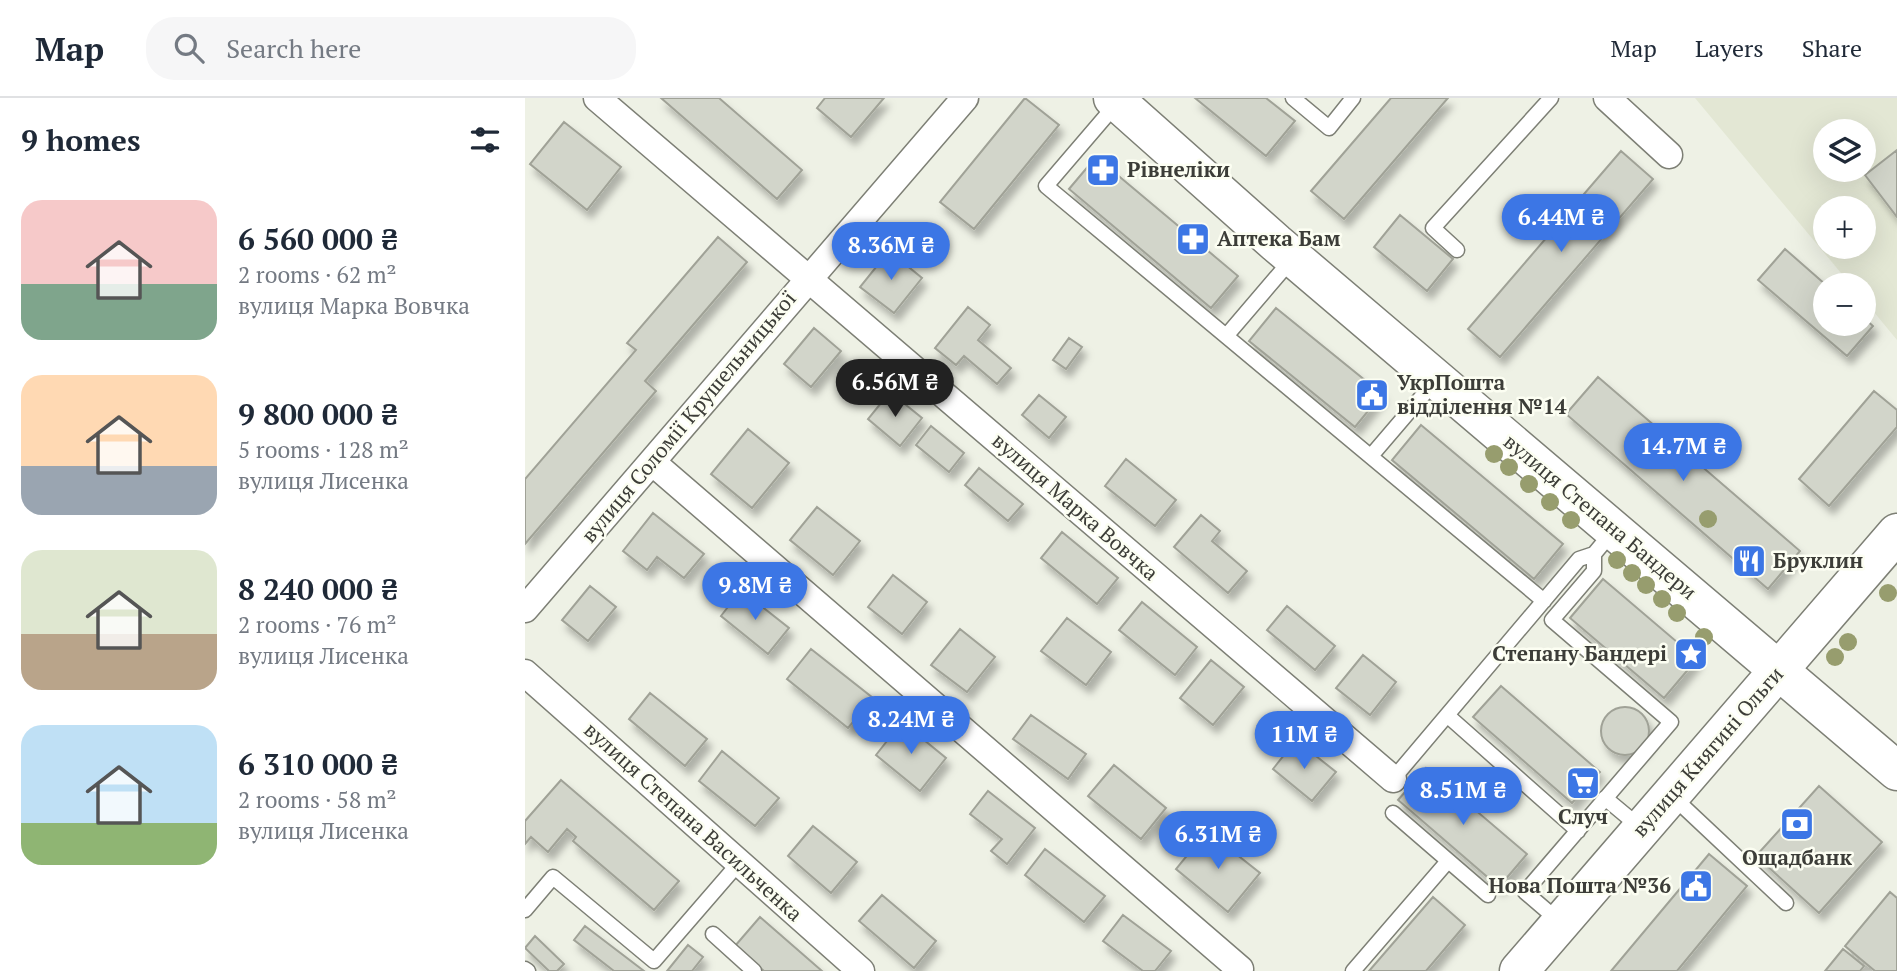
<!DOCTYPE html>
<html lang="en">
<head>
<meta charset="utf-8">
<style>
	body { margin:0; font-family:"PT Serif",serif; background:#f6f6f7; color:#1f2937; height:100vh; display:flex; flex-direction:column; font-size:26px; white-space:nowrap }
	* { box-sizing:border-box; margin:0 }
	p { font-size:23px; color:#747a83 }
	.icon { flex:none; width:38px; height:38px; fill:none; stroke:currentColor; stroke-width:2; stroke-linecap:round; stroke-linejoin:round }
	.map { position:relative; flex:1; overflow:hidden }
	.side { display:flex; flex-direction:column; background:#fff; width:525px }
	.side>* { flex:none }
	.fabs { position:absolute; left:1288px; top:21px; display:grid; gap:14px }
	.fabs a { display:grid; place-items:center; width:63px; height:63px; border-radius:50%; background:#fff; box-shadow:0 7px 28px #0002; font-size:35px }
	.price { position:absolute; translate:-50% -60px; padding:0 16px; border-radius:24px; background:#3c76e5; color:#fff; font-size:23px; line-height:46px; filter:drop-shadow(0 2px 4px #0008) }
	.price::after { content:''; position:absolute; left:50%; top:42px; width:21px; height:16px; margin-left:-10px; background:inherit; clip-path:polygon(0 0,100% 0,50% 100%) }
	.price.on { background:#222; color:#fff }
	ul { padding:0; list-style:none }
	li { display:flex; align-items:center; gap:21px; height:175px; padding:0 21px }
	li span { display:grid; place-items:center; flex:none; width:196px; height:140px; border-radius:21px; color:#555 }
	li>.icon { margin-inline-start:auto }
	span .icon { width:84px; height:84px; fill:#fffc; stroke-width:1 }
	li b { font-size:30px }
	h2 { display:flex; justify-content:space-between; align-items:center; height:84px; padding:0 21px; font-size:30px }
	header { display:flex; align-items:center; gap:42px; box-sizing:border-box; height:98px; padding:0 35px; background:#fff; border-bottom:2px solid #e0e1e3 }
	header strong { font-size:33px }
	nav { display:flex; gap:38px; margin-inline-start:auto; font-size:24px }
	.search { width:490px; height:63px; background:#f6f6f7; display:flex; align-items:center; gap:18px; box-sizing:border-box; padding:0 24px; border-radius:28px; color:#747a83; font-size:26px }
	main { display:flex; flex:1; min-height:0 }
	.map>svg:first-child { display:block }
	.built { fill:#e3e7d4; fill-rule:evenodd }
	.building { fill:#d2d5ca; stroke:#a0a297; stroke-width:2; filter:url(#shadow) }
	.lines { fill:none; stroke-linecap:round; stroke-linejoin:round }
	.lane-casing { stroke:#7d7f75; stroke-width:17 }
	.street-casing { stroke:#7d7f75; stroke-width:29 }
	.secondary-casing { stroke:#7d7f75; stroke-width:41 }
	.lane { stroke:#fff; stroke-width:14 }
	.street { stroke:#fff; stroke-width:26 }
	.secondary { stroke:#fff; stroke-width:38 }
	.tree { fill:#979d6e }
	.labels { text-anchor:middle; stroke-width:5; stroke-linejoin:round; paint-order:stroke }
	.poi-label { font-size:21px; font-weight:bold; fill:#3c3d38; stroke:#fcfef2; text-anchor:start }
	.street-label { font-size:21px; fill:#3c3d38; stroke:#fcfef2 }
</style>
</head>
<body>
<header>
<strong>Map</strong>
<div class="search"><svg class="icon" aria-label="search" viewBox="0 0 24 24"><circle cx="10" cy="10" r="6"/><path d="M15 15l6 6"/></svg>Search here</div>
<nav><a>Map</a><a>Layers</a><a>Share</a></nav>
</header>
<main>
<section class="side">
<h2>9 homes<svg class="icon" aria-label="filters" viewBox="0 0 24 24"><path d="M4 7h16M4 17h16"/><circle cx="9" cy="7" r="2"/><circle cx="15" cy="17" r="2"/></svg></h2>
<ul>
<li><span style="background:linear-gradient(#f6c9c9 60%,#7fa58c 0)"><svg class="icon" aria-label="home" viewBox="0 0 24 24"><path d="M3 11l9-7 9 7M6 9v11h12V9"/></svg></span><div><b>6 560 000 ₴</b><p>2 rooms · 62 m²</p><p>вулиця Марка Вовчка</p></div></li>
<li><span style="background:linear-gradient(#ffd9b3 65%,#9aa5b1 0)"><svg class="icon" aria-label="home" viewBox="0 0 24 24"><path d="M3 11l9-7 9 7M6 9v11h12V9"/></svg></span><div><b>9 800 000 ₴</b><p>5 rooms · 128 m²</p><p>вулиця Лисенка</p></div></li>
<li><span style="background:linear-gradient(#dfe7d0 60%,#b9a48a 0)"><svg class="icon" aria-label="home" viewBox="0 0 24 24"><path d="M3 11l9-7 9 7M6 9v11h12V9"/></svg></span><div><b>8 240 000 ₴</b><p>2 rooms · 76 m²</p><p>вулиця Лисенка</p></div></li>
<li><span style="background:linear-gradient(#bfe0f5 70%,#8fb573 0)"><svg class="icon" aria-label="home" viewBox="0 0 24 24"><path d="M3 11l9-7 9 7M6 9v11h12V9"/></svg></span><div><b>6 310 000 ₴</b><p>2 rooms · 58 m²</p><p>вулиця Лисенка</p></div></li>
</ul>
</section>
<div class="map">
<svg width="1372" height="873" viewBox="0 0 1372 873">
	<defs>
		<filter id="shadow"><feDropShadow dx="4.5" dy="8" stdDeviation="3.5" flood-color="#0004"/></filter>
	</defs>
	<rect width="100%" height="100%" fill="#eef1e5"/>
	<!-- built -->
	<path class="built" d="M1170 0H1372V242L1339 202V187H1326ZM1300 33H1339V72H1300ZM1300 110H1339V149H1300Z"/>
	<!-- building -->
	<path class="building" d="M136 0H194L277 72 252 101Z
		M300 0H359L326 39 292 10Z
		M500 0 534 27 449 131 415 104Z
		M670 0H741L770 23 741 58Z
		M866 0H923L819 121 786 93Z
		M39 24 96 69 62 112 5 66Z
		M1372 52V119L1340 77Z
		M1096 53 1128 81 975 259 943 231Z
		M571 59 713 178 686 210 544 91Z
		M875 117 928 161 902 193 849 149Z
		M193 139 222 164 120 283 131 293 0 446V381L111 252 102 245Z
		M1260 151 1301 187 1300 226H1339V220L1348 228 1322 258 1233 182Z
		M364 153 397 180 369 215 335 189Z
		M443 209 465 227 453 242 486 270 472 286 439 258 431 267 410 250Z
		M751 210 857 296 830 329 724 243Z
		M289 230 316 253 286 289 259 266Z
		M544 240 557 249 541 271 528 262Z
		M1073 279 1275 453 1243 491 1041 316Z
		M1349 293 1372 312V329L1304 408 1274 381Z
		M365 294 397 320 375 348 343 321Z
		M514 297 541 319 524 340 497 317Z
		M896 327 1038 446 1009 481 867 362Z
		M406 328 439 355 424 374 391 347Z
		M223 331 264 365 227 410 186 376Z
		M601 361 651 402 630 428 580 388Z
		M454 370 498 406 483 423 440 387Z
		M292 409 335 443 308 477 265 442Z
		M128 415 179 456 159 480 132 459 122 472 98 453Z
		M676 417 695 433 687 443 722 473 703 495 649 449Z
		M537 434 593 480 572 506 516 460Z
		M368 477 402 504 377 536 343 509Z
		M1078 481 1172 561 1139 600 1045 520Z
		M65 488 91 509 63 543 37 522Z
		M216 492 264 530 243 556 196 518Z
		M617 504 672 549 650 577 594 532Z
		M762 508 810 548 790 572 742 532Z
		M542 520 586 554 561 587 516 553Z
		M435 531 470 559 442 594 406 567Z
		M286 551 348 600 323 630 262 581Z
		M838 557 871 584 845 617 811 590Z
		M686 562 719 589 688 627 655 600Z
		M976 588 1075 674 1047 705 948 619Z
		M125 595 182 641 160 668 104 621Z
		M1076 633a24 24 0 1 1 48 0a24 24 0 1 1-48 0Z
		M506 617 561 656 543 681 488 641Z
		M377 624 421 660 395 693 351 657Z
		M771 642 811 674 787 703 748 671Z
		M197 653 254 700 230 728 174 683Z
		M589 667 641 710 616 741 563 698Z
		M901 670 1002 756 974 789 873 702Z
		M36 682 154 783 129 812 48 743 51 739 42 731 23 754 6 739 0 746V723Z
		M1294 688 1357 744 1294 815 1231 758Z
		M463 693 510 730 482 766 466 753 477 741 445 716Z
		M288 728 332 764 306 795 263 758Z
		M682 733 735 775 703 814 651 771Z
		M520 751 580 798 559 824 500 777Z
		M1184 756 1222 788 1152 873H1086Z
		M1365 794 1372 800V873H1350L1320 848Z
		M357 797 411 843 389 870 334 823Z
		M908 799 940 827 901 873H844Z
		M598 817 646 853 630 873H618L578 843Z
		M235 819 297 873H239L210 848Z
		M60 828 119 873H89L49 842Z
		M10 838 39 866 32 873H24L0 850Z
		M163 847 178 859 167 873H142Z
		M1318 851 1339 868 1335 873H1300Z"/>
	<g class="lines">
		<!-- lane casing -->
		<g class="lane-casing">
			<path id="lane" d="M768 0 804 30 828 0
				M593 4 521 88 1019 503
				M932 152 908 130 1026 0
				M702 237 767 161
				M846 358 911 282
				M923 618 1053 733
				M868 681 1054 461 1069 456 1089 432
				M1146 697 1261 805
				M1080 700 1116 730
				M868 715 963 797
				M0 812 28 779 129 863 213 766
				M1035 824 1000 794 1146 624 1027 522 1069 473V456
				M188 836 229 873
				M0 871 3 873
				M828 873 923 763"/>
		</g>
		<!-- street casing -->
		<g class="street-casing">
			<path id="street" d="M72 0 868 681
				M1082 0 1144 57
				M127 364 715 871
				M0 511 440 0
				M0 575 336 873"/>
		</g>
		<!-- secondary casing -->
		<g class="secondary-casing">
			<path id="secondary" d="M588 0 751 145 1372 673
				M994 873 1372 435"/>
		</g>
		<!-- lane -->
		<use href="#lane" class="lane"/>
		<!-- street -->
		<use href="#street" class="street"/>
		<!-- secondary -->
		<use href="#secondary" class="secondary"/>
	</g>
	<!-- trees -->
	<g class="tree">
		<circle cx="969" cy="356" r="9"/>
		<circle cx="984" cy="369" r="9"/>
		<circle cx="1004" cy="386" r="9"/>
		<circle cx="1025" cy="404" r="9"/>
		<circle cx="1183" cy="421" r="9"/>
		<circle cx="1046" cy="422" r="9"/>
		<circle cx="1092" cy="462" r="9"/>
		<circle cx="1107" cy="475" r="9"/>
		<circle cx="1121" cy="487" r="9"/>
		<circle cx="1363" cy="495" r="9"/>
		<circle cx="1137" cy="501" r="9"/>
		<circle cx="1152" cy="515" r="9"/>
		<circle cx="1179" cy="539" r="9"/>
		<circle cx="1323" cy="544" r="9"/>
		<circle cx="1310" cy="559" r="9"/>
	</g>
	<!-- icons -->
	<defs>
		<g id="pharmacy-square" transform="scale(1.75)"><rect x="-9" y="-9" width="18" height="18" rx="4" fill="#3c76e5" stroke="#fcfef2"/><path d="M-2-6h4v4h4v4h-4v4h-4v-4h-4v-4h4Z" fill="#fff"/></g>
		<g id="civic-square" transform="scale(1.75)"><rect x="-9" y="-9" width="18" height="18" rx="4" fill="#3c76e5" stroke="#fcfef2"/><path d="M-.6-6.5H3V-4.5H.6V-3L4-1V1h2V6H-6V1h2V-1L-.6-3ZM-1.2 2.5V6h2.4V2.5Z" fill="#fff"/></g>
		<g id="restaurant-square" transform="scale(1.75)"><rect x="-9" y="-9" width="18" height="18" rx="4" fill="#3c76e5" stroke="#fcfef2"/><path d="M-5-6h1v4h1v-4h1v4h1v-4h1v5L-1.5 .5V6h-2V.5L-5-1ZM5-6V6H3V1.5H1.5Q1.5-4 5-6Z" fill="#fff"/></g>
		<g id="sight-square" transform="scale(1.75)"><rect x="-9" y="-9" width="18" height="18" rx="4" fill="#3c76e5" stroke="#fcfef2"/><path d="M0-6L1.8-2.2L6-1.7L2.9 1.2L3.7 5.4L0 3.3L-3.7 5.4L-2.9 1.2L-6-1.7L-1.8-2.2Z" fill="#fff"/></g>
		<g id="supermarket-square" transform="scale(1.75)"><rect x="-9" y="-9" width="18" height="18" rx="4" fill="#3c76e5" stroke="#fcfef2"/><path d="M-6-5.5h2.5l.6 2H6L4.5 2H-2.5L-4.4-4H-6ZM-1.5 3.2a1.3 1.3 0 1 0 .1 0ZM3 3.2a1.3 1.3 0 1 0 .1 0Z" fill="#fff"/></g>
		<g id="bank-square" transform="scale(1.75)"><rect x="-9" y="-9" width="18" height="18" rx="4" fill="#3c76e5" stroke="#fcfef2"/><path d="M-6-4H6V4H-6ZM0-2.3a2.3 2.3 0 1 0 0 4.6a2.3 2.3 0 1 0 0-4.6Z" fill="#fff"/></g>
	</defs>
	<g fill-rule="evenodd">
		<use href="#pharmacy-square" x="578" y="72"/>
		<use href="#pharmacy-square" x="668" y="141"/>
		<use href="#civic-square" x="847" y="297"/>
		<use href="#restaurant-square" x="1224" y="463"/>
		<use href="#sight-square" x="1166" y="556"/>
		<use href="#supermarket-square" x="1058" y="685"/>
		<use href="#bank-square" x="1272" y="726"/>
		<use href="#civic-square" x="1171" y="788"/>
	</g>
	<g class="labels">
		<!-- poi labels -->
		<g class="poi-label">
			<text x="602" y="79">Рівнеліки</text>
			<text x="692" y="148">Аптека Бам</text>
			<text x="872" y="292">УкрПошта<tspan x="872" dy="24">відділення №14</tspan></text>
			<text x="1248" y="470">Бруклин</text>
			<text x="1142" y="563" text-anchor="end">Степану Бандері</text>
			<text x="1058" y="726" text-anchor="middle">Случ</text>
			<text x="1272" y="767" text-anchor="middle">Ощадбанк</text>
			<text x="1146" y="795" text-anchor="end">Нова Пошта №36</text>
		</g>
		<!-- street labels -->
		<g class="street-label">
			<text transform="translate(164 319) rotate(-50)" y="7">вулиця Соломії Крушельницької</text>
			<text transform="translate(550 409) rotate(41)" y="7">вулиця Марка Вовчка</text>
			<text transform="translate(1075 419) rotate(40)" y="7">вулиця Степана Бандери</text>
			<text transform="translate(1183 654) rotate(-49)" y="7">вулиця Княгині Ольги</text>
			<text transform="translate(168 724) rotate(42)" y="7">вулиця Степана Васильченка</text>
		</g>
	</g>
</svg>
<div class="fabs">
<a><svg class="icon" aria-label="layers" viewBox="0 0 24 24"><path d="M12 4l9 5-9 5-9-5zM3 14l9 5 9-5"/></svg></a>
<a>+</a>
<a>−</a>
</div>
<b class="price" style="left:1036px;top:156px">6.44M ₴</b>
<b class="price" style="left:366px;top:184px">8.36M ₴</b>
<b class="price on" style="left:370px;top:321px">6.56M ₴</b>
<b class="price" style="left:1158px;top:385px">14.7M ₴</b>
<b class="price" style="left:230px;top:524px">9.8M ₴</b>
<b class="price" style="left:386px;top:658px">8.24M ₴</b>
<b class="price" style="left:779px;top:673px">11M ₴</b>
<b class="price" style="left:938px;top:729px">8.51M ₴</b>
<b class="price" style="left:693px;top:773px">6.31M ₴</b>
</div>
</main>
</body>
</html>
